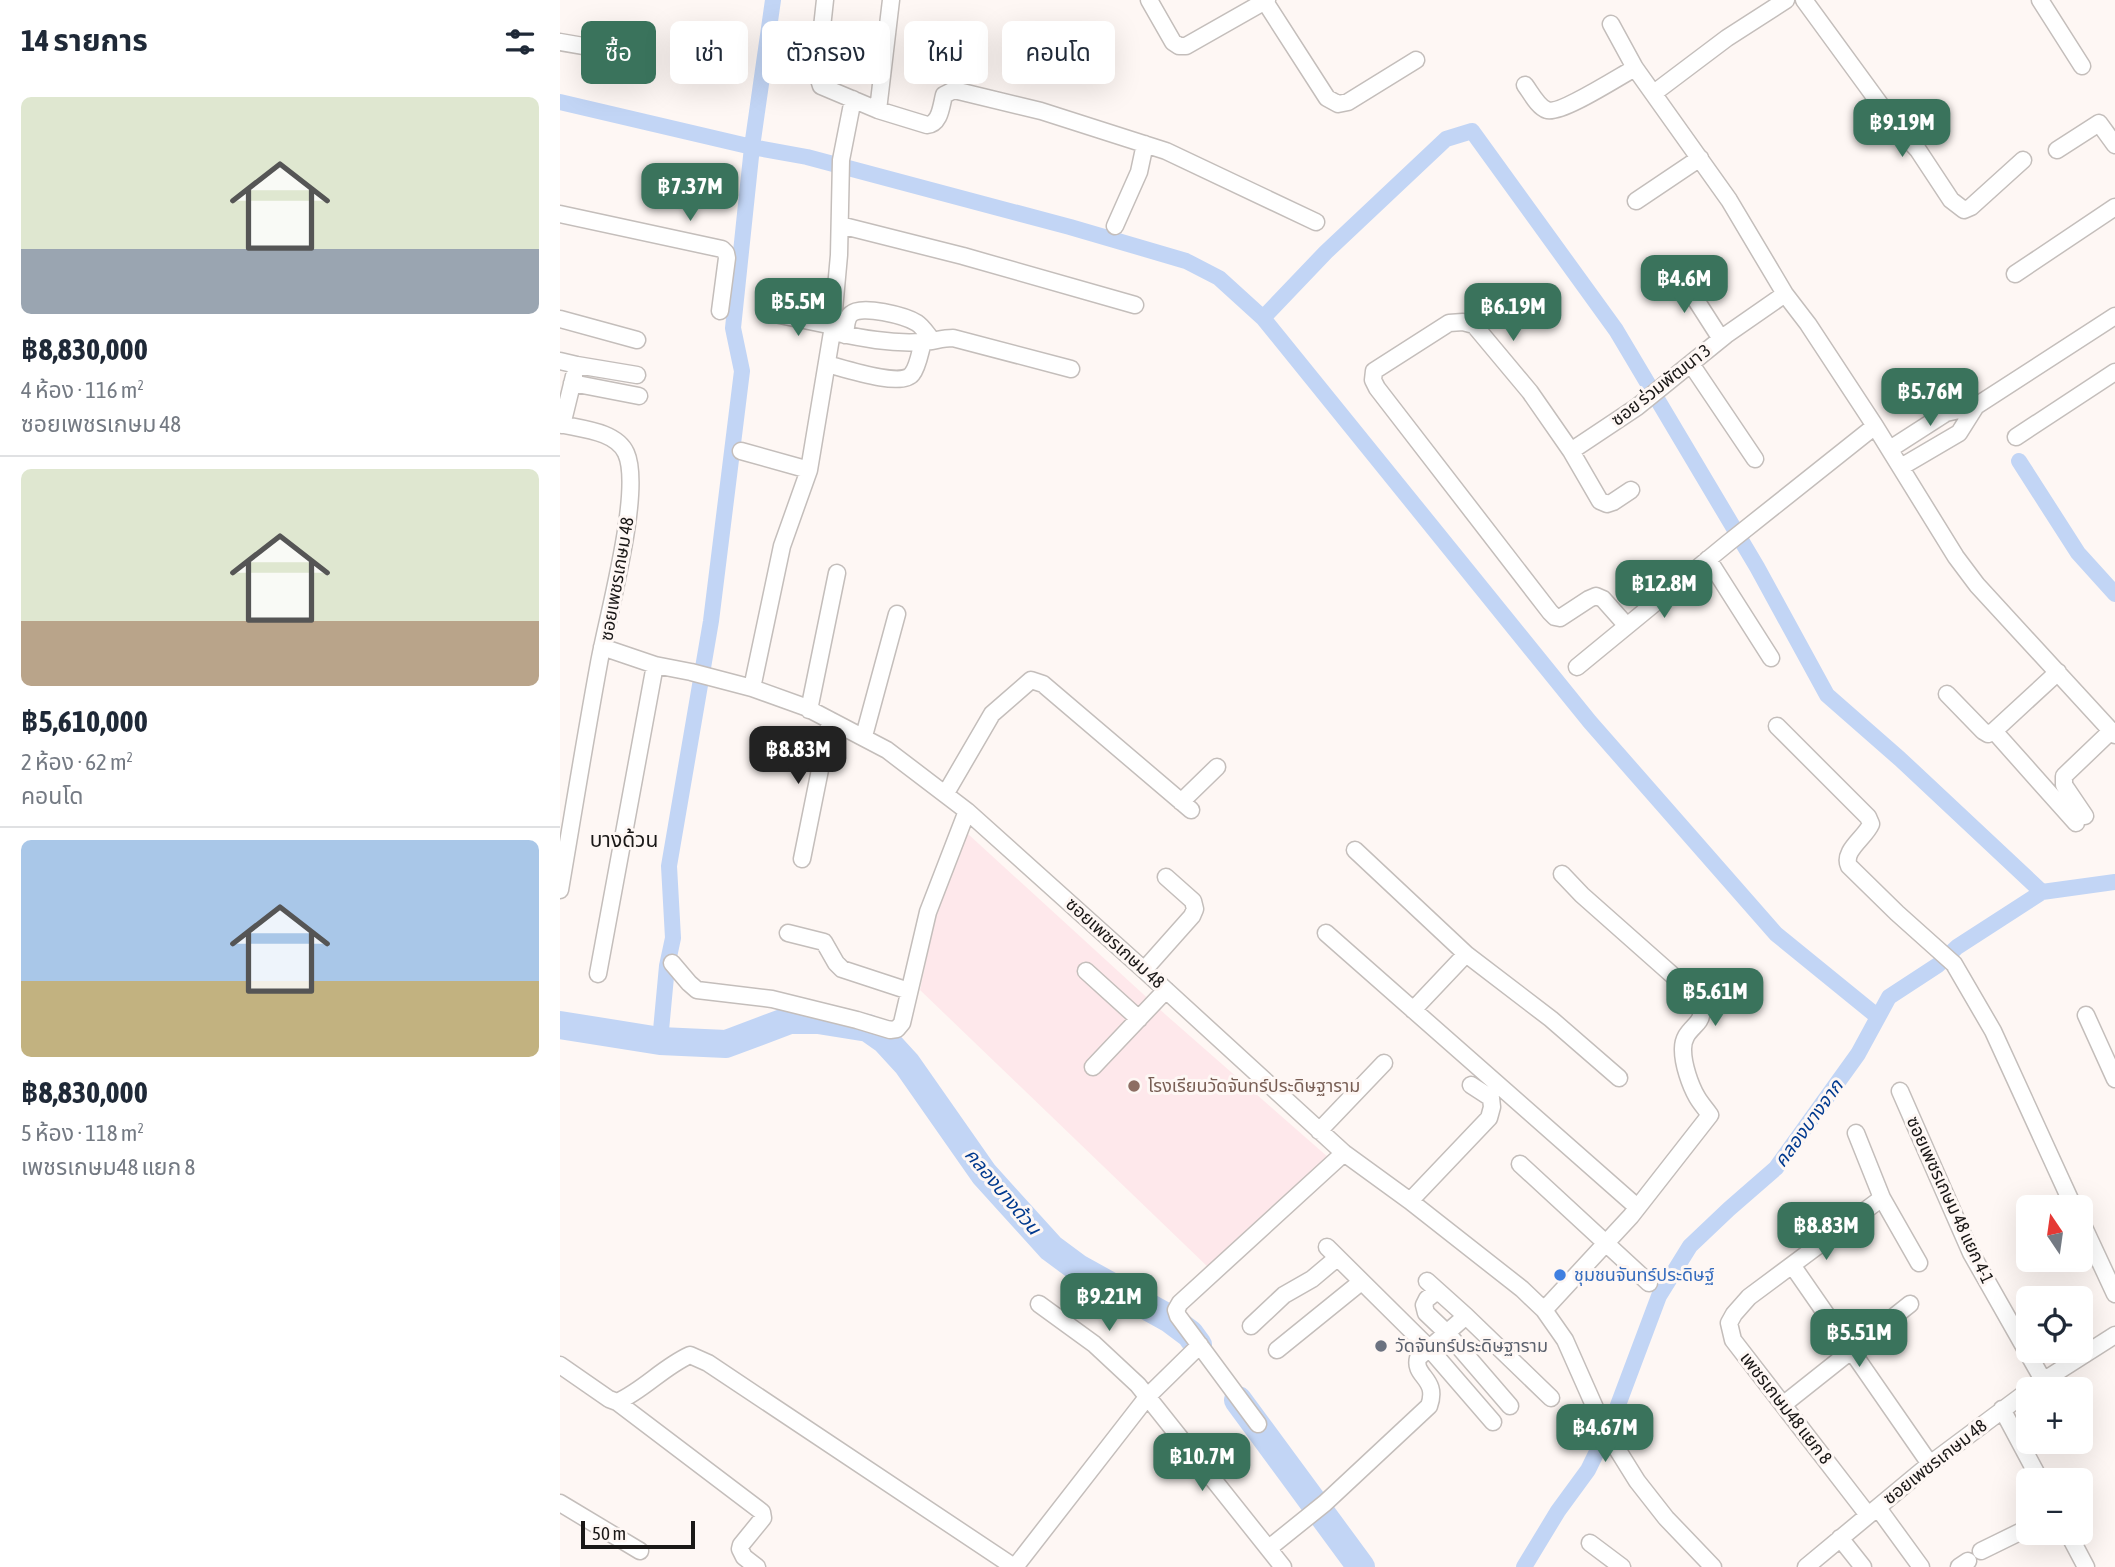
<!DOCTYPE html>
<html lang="th">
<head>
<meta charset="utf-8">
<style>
	body { margin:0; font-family:"Asap Condensed","Noto Sans Thai",sans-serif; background:#f2f2f3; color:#1f2937; height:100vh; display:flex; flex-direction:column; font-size:26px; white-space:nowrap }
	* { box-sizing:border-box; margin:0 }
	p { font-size:23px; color:#747a83 }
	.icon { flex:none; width:38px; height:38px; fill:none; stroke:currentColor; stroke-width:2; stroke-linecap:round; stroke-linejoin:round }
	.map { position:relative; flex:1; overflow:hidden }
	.side { display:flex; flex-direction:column; background:#fff; width:560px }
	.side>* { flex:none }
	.hud { position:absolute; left:21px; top:21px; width:665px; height:63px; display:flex; gap:14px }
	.needle { width:46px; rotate:347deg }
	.fabs { position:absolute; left:1456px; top:1195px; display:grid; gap:14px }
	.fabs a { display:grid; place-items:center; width:77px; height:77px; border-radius:10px; background:#fff; box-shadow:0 7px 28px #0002; font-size:35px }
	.scale { position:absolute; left:21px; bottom:18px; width:114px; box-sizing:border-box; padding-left:7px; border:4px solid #1a1817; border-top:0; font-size:19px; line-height:24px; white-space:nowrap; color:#1a1817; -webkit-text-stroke:5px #fef7f4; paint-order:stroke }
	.price { position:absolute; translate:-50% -60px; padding:0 16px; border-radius:14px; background:#3a735c; color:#fff; font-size:23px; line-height:46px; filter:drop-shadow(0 2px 4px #0008) }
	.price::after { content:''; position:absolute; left:50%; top:42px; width:21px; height:16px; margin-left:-10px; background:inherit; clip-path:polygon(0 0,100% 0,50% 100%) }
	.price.active { background:#222; color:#fff }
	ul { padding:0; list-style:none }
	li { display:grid; align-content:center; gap:14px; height:371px; padding:0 21px }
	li+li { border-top:2px solid #e0e1e3 }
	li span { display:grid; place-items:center; height:217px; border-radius:10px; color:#555 }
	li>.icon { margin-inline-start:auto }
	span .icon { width:126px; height:126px; fill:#fffc; stroke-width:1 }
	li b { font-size:30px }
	h2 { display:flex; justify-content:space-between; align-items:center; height:84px; padding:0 21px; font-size:30px }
	.tag { padding:0 24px; border-radius:10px; background:#fff; box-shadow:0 7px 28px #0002; font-size:24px; line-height:63px }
	.tag.active { background:#3a735c; color:#fff }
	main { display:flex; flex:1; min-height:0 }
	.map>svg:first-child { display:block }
	.education { fill:#fee8eb }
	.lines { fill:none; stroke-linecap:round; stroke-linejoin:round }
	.canal { stroke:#c2d5f5; stroke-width:16 }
	.river { stroke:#c2d5f5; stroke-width:28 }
	.minor-casing { stroke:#c4bebb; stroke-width:19 }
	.minor { stroke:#fff; stroke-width:16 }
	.education-dot { fill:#8d6e63; stroke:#fef7f4; stroke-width:2.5 }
	.shop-dot { fill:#3f7fe0; stroke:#fef7f4; stroke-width:2.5 }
	.worship-dot { fill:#6b7280; stroke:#fef7f4; stroke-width:2.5 }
	.labels { text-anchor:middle; stroke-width:6; stroke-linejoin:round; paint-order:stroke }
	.street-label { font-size:18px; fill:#1a1817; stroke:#fef7f4 }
	.education-label { font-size:18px; fill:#785e54; stroke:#fef7f4; text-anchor:start }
	.shop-label { font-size:18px; fill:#366cbe; stroke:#fef7f4; text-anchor:start }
	.worship-label { font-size:18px; fill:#5b616d; stroke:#fef7f4; text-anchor:start }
	.water-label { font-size:19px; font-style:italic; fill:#00398e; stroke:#fef7f4 }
	.quarter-label { font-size:21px; fill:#1a1817; stroke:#fef7f4 }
</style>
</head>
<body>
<main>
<section class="side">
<h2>14 รายการ<svg class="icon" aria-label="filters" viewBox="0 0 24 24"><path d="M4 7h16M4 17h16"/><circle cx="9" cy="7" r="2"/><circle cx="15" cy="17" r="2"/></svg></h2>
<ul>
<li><span style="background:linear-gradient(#dfe7d0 70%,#9aa5b1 0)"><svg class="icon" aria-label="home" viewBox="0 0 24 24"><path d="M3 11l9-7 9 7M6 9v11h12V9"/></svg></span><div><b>฿8,830,000</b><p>4 ห้อง · 116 m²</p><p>ซอยเพชรเกษม 48</p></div></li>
<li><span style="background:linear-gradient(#dfe7d0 70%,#b9a48a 0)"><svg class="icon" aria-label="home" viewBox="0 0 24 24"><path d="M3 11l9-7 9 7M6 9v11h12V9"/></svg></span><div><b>฿5,610,000</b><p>2 ห้อง · 62 m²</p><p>คอนโด</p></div></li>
<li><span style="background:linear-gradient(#a9c7e8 65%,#c2b280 0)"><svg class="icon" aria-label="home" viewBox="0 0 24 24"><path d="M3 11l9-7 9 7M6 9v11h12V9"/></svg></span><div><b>฿8,830,000</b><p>5 ห้อง · 118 m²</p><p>เพชรเกษม48 แยก 8</p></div></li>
</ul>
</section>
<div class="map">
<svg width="1555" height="1567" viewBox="0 0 1555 1567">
	<rect width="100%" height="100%" fill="#fef7f4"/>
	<!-- education -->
	<path class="education" d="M395 822 606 1015 769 1158 650 1269 360 990Z"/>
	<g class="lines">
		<!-- canal -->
		<path class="canal" d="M0 102 192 147 247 157 510 227 626 261 659 278 703 318 1030 722 1216 934 1318 1017
			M703 318 766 252 886 139 912 131 1056 330 1197 567 1267 695 1340 759 1482 892
			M1459 461 1518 553 1555 594
			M100 1041 107 966 113 938 109 866 151 621 182 371 173 328 192 147 213 0
			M964 1567 998 1511 1028 1470 1052 1421 1099 1296 1130 1246 1169 1209 1216 1168 1298 1054 1329 997 1378 965 1397 947 1482 892 1555 882"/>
		<!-- river -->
		<path class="river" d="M0 1025 100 1041 166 1044 230 1020H258L308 1028 325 1040 347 1064 424 1174 491 1248 518 1268 610 1319 630 1334 638 1345
			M678 1400 801 1567"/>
		<!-- minor casing -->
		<g class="minor-casing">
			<path id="minor" d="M265 0 257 73 261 86 318 110 367 125C380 124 381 107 384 95L394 90 481 111 606 151 756 222
				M589 0 613 42 619 46H626L707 0
				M704 0 767 98 778 104 788 102 856 60
				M1244 0 1336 126 1358 150 1391 200 1404 210 1411 207 1463 160
				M1480 0 1522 66
				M1051 24 1075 68 1169 200 1225 294 1248 324 1315 426 1396 557 1417 585 1555 735
				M0 42 58 52
				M965 85C971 93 978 107 987 110 1000 115 1060 76 1075 68
				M1094 93 1167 38 1226 0
				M318 110 331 0
				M1497 150 1539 123 1555 145
				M1076 201 1140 158
				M0 214 162 249 166 253 167 258 160 311
				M280 225 403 256 575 305
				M555 226 579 172 585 144
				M1118 272 1161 339
				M1455 274 1555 207
				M210 313 273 326
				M0 319 77 340
				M272 332C301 338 331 344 361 342 372 342 381 338 393 338L511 369
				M285 335C286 328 286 318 291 314 301 304 346 316 357 323 363 327 367 334 372 340
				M0 361 17 365 77 375
				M267 364C283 368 342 388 352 374 358 367 360 352 363 342
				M1131 364 1195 459
				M12 383 79 396
				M0 424C21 429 56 431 66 453 83 490 47 618 39 663 25 739 13 814 0 890
				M2 425 14 376
				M1456 437 1555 372
				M1330 449 1386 413 1416 406 1555 316
				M181 451 249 470
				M1011 451 1077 407 1166 335 1225 294
				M1341 467 1399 433 1416 406
				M1148 559 1211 658
				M1067 626 1043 599 1036 596 1029 599 1000 618 995 617 990 612 817 388 813 380 814 371 889 323 903 322 914 325 970 392 1011 451 1040 501 1047 504 1053 502 1071 490
				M42 647 95 665 131 672 192 688 245 707 327 750 407 811 584 970 784 1153 850 1201 962 1289 984 1310 1005 1340 1044 1428 1077 1481 1106 1518 1153 1567
				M1017 667 1168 543 1315 426
				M192 688 222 546 249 470 272 332 279 255 281 160 293 99
				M1387 694 1423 731 1428 734 1434 731 1498 672
				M249 710 277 573
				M1217 726 1308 817 1311 824C1305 838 1282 851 1289 866L1337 913 1394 964 1433 1031 1514 1208
				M1434 731 1516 823
				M304 736 337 614
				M386 793 432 714 471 680 483 684 631 810
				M621 802 657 767
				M1525 816 1504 785V776L1551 731
				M795 850 906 954 991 1019 1059 1078
				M242 859 270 720
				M228 933 264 942 276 963 282 969 349 991
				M766 933 1077 1207
				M112 963 129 983 137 990 212 999 297 1020 330 1030 337 1029 342 1023 368 912 407 811
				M584 970 632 916 635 909 633 901 606 877
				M526 971 579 1019
				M38 974 95 665
				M853 1010 906 954
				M1526 1015 1555 1079
				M533 1067 606 990
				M1340 1091 1411 1253 1483 1380
				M759 1131 824 1063
				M1296 1133 1322 1198 1359 1263
				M960 1164 1089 1283
				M850 1201 929 1118 932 1107 931 1098 911 1085
				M1521 1221 1555 1294
				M767 1247 869 1348 933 1422
				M1232 1265 1370 1464
				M867 1281 906 1316 991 1398
				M877 1291 867 1299 864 1305 866 1313 887 1333 950 1406
				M479 1304 534 1344 578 1385 723 1567
				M984 1310 1071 1216 1150 1115C1146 1109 1141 1104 1137 1097 1130 1085 1123 1064 1123 1050 1122 1020 1162 1027 1127 988L1022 895 1002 874
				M691 1326 724 1295 752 1279 777 1258
				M717 1350 801 1282
				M0 1365 49 1399 57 1402C84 1390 103 1367 130 1355L148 1363 454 1567
				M1475 1386 1555 1335
				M57 1402 202 1512 203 1518 181 1545 180 1549 184 1557 197 1567
				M1224 1404 1350 1304
				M1442 1409 1480 1480
				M698 1424 618 1316 616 1310 620 1303 784 1153
				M0 1503 80 1551
				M1318 1508 1361 1567
				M1308 1515 1173 1340 1169 1323 1174 1314 1189 1297 1322 1198
				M1508 1533 1526 1567
				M1280 1538 1303 1567
				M1030 1543 1062 1567
				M709 1548 765 1503 869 1406C879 1378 853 1377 858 1358L906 1316
				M1421 1551 1468 1528
				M455 1567 588 1396 640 1345
				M1246 1567 1370 1464 1468 1391
				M1399 1567 1408 1561"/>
		</g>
		<!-- minor -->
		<use href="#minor" class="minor"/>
	</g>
	<!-- markers -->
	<circle class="education-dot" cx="574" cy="1086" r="7"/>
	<circle class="shop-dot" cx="1000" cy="1275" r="7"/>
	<circle class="worship-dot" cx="821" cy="1346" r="7"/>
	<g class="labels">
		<!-- street labels -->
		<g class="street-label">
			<text transform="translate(1101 385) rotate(-38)" y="6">ซอย ร่วมพัฒนา 3</text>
			<text transform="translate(57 579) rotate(-80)" y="6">ซอยเพชรเกษม 48</text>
			<text transform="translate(555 943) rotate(42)" y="6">ซอยเพชรเกษม 48</text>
			<text transform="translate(1390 1200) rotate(65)" y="6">ซอยเพชรเกษม 48 แยก 4-1</text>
			<text transform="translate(1226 1408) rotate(52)" y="6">เพชรเกษม48 แยก 8</text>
			<text transform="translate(1375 1462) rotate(-38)" y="6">ซอยเพชรเกษม 48</text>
		</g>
		<!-- education labels -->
		<g class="education-label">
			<text x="588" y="1092">โรงเรียนวัดจันทร์ประดิษฐาราม</text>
		</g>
		<!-- shop labels -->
		<g class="shop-label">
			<text x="1014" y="1281">ชุมชนจันทร์ประดิษฐ์</text>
		</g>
		<!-- worship labels -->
		<g class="worship-label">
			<text x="835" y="1352">วัดจันทร์ประดิษฐาราม</text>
		</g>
		<!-- water labels -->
		<g class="water-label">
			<text transform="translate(1248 1123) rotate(-54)" y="7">คลองบางจาก</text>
			<text transform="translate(443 1191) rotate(50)" y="7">คลองบางด้วน</text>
		</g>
		<!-- quarter labels -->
		<g class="quarter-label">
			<text x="64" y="847">บางด้วน</text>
		</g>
	</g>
</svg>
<div class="fabs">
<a><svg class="needle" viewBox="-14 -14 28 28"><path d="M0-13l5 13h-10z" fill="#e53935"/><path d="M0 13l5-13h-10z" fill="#747a83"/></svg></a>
<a><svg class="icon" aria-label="locate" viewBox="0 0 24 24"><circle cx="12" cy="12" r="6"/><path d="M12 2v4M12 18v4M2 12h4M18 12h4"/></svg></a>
<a>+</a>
<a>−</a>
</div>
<div class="scale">50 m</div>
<b class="price" style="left:1342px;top:159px">฿9.19M</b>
<b class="price" style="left:130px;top:223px">฿7.37M</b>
<b class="price" style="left:1124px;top:315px">฿4.6M</b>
<b class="price" style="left:238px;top:338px">฿5.5M</b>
<b class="price" style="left:953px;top:343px">฿6.19M</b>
<b class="price" style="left:1370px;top:428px">฿5.76M</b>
<b class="price" style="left:1104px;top:620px">฿12.8M</b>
<b class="price active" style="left:238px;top:786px">฿8.83M</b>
<b class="price" style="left:1155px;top:1028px">฿5.61M</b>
<b class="price" style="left:1266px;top:1262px">฿8.83M</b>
<b class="price" style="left:549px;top:1333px">฿9.21M</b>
<b class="price" style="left:1299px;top:1369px">฿5.51M</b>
<b class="price" style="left:1045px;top:1464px">฿4.67M</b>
<b class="price" style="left:642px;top:1493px">฿10.7M</b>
<div class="hud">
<a class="tag active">ซื้อ</a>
<a class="tag">เช่า</a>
<a class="tag">ตัวกรอง</a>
<a class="tag">ใหม่</a>
<a class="tag">คอนโด</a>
</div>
</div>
</main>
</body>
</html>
